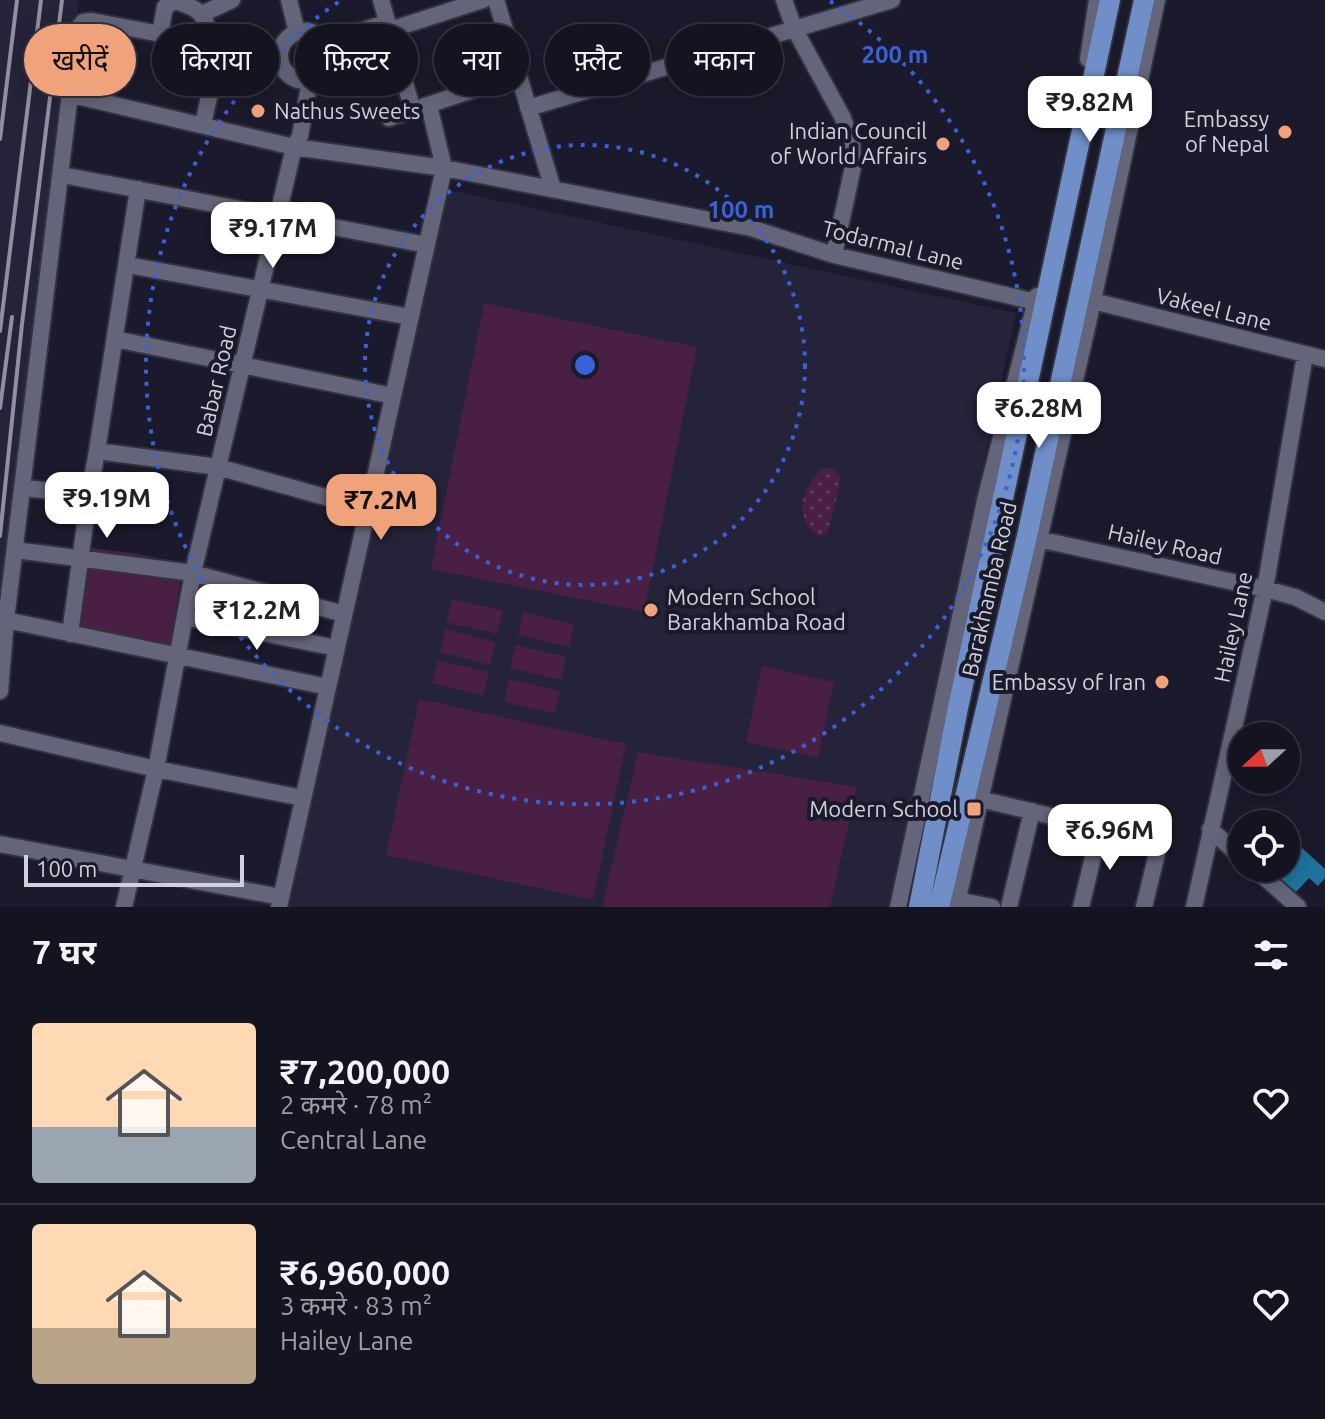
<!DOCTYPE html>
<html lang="hi">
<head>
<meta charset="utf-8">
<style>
	body { margin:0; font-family:Ubuntu,"Noto Sans Devanagari",sans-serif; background:#21212e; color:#f1f3f6; height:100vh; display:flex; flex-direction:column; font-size:30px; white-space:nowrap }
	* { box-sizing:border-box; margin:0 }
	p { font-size:26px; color:#9d9ea5 }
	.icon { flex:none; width:44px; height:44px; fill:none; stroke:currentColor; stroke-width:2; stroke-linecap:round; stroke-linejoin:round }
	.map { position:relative; height:907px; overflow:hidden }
	.side { display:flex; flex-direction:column; background:#141421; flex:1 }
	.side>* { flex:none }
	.guide { position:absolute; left:24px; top:24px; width:800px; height:72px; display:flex; gap:16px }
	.needle { width:52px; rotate:249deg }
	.controls { position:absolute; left:1228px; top:722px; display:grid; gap:16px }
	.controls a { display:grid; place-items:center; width:72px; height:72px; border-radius:50%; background:#141421; box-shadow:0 4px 20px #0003,0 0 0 2px #33333f; font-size:40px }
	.scale { position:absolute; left:24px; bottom:20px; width:220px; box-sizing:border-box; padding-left:8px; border:4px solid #d0d1dd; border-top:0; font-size:22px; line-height:28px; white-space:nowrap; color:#d0d1dd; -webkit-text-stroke:6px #1a1a2c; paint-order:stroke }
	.price { position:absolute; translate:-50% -68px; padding:0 18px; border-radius:16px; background:#fff; color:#222; font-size:26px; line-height:52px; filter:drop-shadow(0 2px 4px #0008) }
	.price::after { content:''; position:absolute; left:50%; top:48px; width:24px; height:18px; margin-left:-12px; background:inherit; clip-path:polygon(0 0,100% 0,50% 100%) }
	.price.active { background:#f0a27a; color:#111 }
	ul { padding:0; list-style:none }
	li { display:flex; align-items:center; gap:24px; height:200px; padding:0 32px }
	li+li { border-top:2px solid #33333f }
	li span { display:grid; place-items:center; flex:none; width:224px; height:160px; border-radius:8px; color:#555 }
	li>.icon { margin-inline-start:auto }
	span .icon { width:96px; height:96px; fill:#fffc; stroke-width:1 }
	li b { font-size:34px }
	h2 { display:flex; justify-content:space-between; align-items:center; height:96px; padding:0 32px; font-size:34px }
	.chip { padding:0 28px; border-radius:36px; background:#141421; box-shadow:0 4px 20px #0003,0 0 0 2px #33333f; font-size:28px; line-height:72px }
	.chip.active { background:#f0a27a; color:#111 }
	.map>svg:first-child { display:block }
	.built { fill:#242339 }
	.grass { fill:url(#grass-dots) }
	.green { fill:#491f43 }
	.water { fill:#1e739c }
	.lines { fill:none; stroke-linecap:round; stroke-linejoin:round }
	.minor-casing { stroke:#32323f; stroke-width:20 }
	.major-casing { stroke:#32323f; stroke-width:24 }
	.minor { stroke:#64657a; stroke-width:16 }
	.major { stroke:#708fc8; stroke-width:20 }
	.rail { stroke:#8f8f9d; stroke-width:4 }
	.ring { fill:none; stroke:#3862d9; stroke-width:4; stroke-dasharray:4 8 }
	.poi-dot { fill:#f0a27a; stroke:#1a1a2c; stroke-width:3 }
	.labels { text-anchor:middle; stroke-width:8; stroke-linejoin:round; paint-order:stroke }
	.poi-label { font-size:22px; fill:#d0d1dd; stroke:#1a1a2c; text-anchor:end }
	.street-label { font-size:22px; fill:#d0d1dd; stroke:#1a1a2c }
	.centre { fill:#3862d9; stroke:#1a1a2c; stroke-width:4 }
	.ring-label { font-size:24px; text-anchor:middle; font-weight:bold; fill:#3862d9; stroke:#1a1a2c; stroke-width:8; stroke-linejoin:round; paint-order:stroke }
</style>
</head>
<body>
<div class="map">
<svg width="1325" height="907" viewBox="0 0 1325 907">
	<defs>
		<pattern id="grass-dots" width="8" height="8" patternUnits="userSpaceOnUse" patternTransform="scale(2)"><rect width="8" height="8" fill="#491f43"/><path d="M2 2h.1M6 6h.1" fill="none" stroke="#623e5e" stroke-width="1.8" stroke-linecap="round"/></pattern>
	</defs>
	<rect width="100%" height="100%" fill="#1a1a2c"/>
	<!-- built -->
	<path class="built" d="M0 0H79L0 660Z
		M444 189 1016 313 888 907H285Z"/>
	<!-- grass -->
	<path class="grass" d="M823 468H833L840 476 839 489 827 534 817 536C793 516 802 486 823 468Z"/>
	<!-- green -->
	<path class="green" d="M484 303 697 347 644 612 431 569Z
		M76 546 139 554 183 564 167 664 65 639Z
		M452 599 503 611 497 634 446 622Z
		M523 612 574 624 569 647 518 635Z
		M445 629 496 642 490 665 440 652Z
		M515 645 566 657 561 680 510 668Z
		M438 660 489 672 483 695 432 683Z
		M762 666 834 682 818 758 746 742Z
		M509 679 560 691 555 714 504 702Z
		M419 699 626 744 593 900 386 855Z
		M638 752 857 787 830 907H602Z"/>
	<!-- water -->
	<path class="water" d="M1302 848 1325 869V878L1318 886 1309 878 1296 892 1277 876Z"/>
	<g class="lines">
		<!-- minor casing -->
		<g class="minor-casing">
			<path id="minor" d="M289 0 297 32
				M381 0 413 111
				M496 0 553 189
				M784 0 794 28 843 118 852 144 853 167 834 255
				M202 14 232 0
				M280 56a25 25 0 1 1 50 0a25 25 0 1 1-50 0Z
				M160 34 165 7 175 1C206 11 203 15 213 44
				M325 42 380 25 390 30
				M329 55 385 37 390 30 483 0
				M1088 59 1097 0
				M72 95 294 147 444 168 751 228 834 255 1036 302
				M528 108 892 0
				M389 118 518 75
				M62 175 427 245
				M128 265 410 317
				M1093 301 1325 359
				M115 339 393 396
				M97 451 138 189
				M24 488 89 495 97 451 218 467 368 509
				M1029 537 1265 589 1295 597 1325 612
				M15 550 193 573 344 614
				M185 617 336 648
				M6 620 328 687
				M70 634 89 495
				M0 691 6 620 78 28 83 22 92 21 213 44 214 75 203 124
				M0 733 156 769 303 798
				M980 799 1155 841 1158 849 1144 907
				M1210 829 1242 858
				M0 844 281 897
				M1254 868 1298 907
				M957 900 992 907
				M124 907 156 769 193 573 294 147 300 136 310 80
				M279 907 444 168 429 105
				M898 907 986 496 1037 296
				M956 907 1093 301 1157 0
				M1009 907 1032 811
				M1081 907 1100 828
				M1194 907 1265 589 1305 355"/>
		</g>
		<!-- major casing -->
		<g class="major-casing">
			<path id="major" d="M919 907 958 708 1110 0
				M939 907 1027 536 1144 0"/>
		</g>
		<!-- minor -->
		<use href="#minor" class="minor"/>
		<!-- major -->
		<use href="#major" class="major"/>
		<!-- rail -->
		<path class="rail" d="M0 139 17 0
			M0 331 41 0
			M0 408 12 317
			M0 536 22 324 62 0"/>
	</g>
	<!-- distance rings -->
	<g class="ring">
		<circle cx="585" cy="365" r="220"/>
		<path d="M830 1A439 439 0 1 1 340 1"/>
	</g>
	<!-- markers -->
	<g class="poi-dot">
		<circle cx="258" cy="111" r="8"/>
		<circle cx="1285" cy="132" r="8"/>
		<circle cx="943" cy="144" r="8"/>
		<circle cx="651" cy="610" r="8"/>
		<circle cx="1162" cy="682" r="8"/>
		<rect x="966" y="801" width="16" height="16" rx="4"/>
	</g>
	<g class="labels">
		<!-- poi labels -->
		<g class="poi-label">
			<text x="274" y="119" text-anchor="start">Nathus Sweets</text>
			<text x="1269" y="127">Embassy<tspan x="1269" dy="25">of Nepal</tspan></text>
			<text x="927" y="139">Indian Council<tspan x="927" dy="25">of World Affairs</tspan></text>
			<text x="667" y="605" text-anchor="start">Modern School<tspan x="667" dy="25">Barakhamba Road</tspan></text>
			<text x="1146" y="690">Embassy of Iran</text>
			<text x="958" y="817">Modern School</text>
		</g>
		<!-- street labels -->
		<g class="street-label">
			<text transform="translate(893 245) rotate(14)" y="8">Todarmal Lane</text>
			<text transform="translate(1214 309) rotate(14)" y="8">Vakeel Lane</text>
			<text transform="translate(216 381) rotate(-77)" y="8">Babar Road</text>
			<text transform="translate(1165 544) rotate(13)" y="8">Hailey Road</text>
			<text transform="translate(989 589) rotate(-77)" y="8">Barakhamba Road</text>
			<text transform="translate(1233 627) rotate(-78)" y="8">Hailey Lane</text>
		</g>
	</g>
	<circle cx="585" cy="365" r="12" class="centre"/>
	<g class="ring-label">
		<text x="895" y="63">200 m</text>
		<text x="741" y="218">100 m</text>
	</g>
</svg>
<div class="controls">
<a><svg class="needle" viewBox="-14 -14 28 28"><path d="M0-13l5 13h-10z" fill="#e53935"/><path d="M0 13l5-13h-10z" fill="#9d9ea5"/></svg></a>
<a><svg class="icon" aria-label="locate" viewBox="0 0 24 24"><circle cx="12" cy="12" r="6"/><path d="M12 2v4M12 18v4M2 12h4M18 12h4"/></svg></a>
</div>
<div class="scale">100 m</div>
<b class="price" style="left:1090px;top:144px">₹9.82M</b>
<b class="price" style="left:273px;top:270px">₹9.17M</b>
<b class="price" style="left:1039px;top:450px">₹6.28M</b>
<b class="price" style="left:107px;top:540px">₹9.19M</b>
<b class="price active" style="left:381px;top:542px">₹7.2M</b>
<b class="price" style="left:257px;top:652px">₹12.2M</b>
<b class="price" style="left:1110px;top:872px">₹6.96M</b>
<div class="guide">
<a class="chip active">खरीदें</a>
<a class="chip">किराया</a>
<a class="chip">फ़िल्टर</a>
<a class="chip">नया</a>
<a class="chip">फ़्लैट</a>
<a class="chip">मकान</a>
</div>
</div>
<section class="side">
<h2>7 घर<svg class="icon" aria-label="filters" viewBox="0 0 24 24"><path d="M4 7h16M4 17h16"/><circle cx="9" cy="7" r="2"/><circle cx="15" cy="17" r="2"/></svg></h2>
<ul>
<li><span style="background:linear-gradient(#ffd9b3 65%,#9aa5b1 0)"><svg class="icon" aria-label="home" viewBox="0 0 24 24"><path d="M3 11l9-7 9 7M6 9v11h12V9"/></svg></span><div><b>₹7,200,000</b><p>2 कमरे · 78 m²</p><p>Central Lane</p></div><svg class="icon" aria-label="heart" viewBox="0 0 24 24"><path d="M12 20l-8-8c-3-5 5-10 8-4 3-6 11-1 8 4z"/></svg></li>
<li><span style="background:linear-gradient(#ffd9b3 65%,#b9a48a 0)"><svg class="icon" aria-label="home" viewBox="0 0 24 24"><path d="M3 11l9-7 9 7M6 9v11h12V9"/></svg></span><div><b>₹6,960,000</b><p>3 कमरे · 83 m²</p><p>Hailey Lane</p></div><svg class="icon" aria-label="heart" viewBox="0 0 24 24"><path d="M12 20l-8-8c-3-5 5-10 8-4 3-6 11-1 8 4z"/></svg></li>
</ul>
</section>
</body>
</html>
